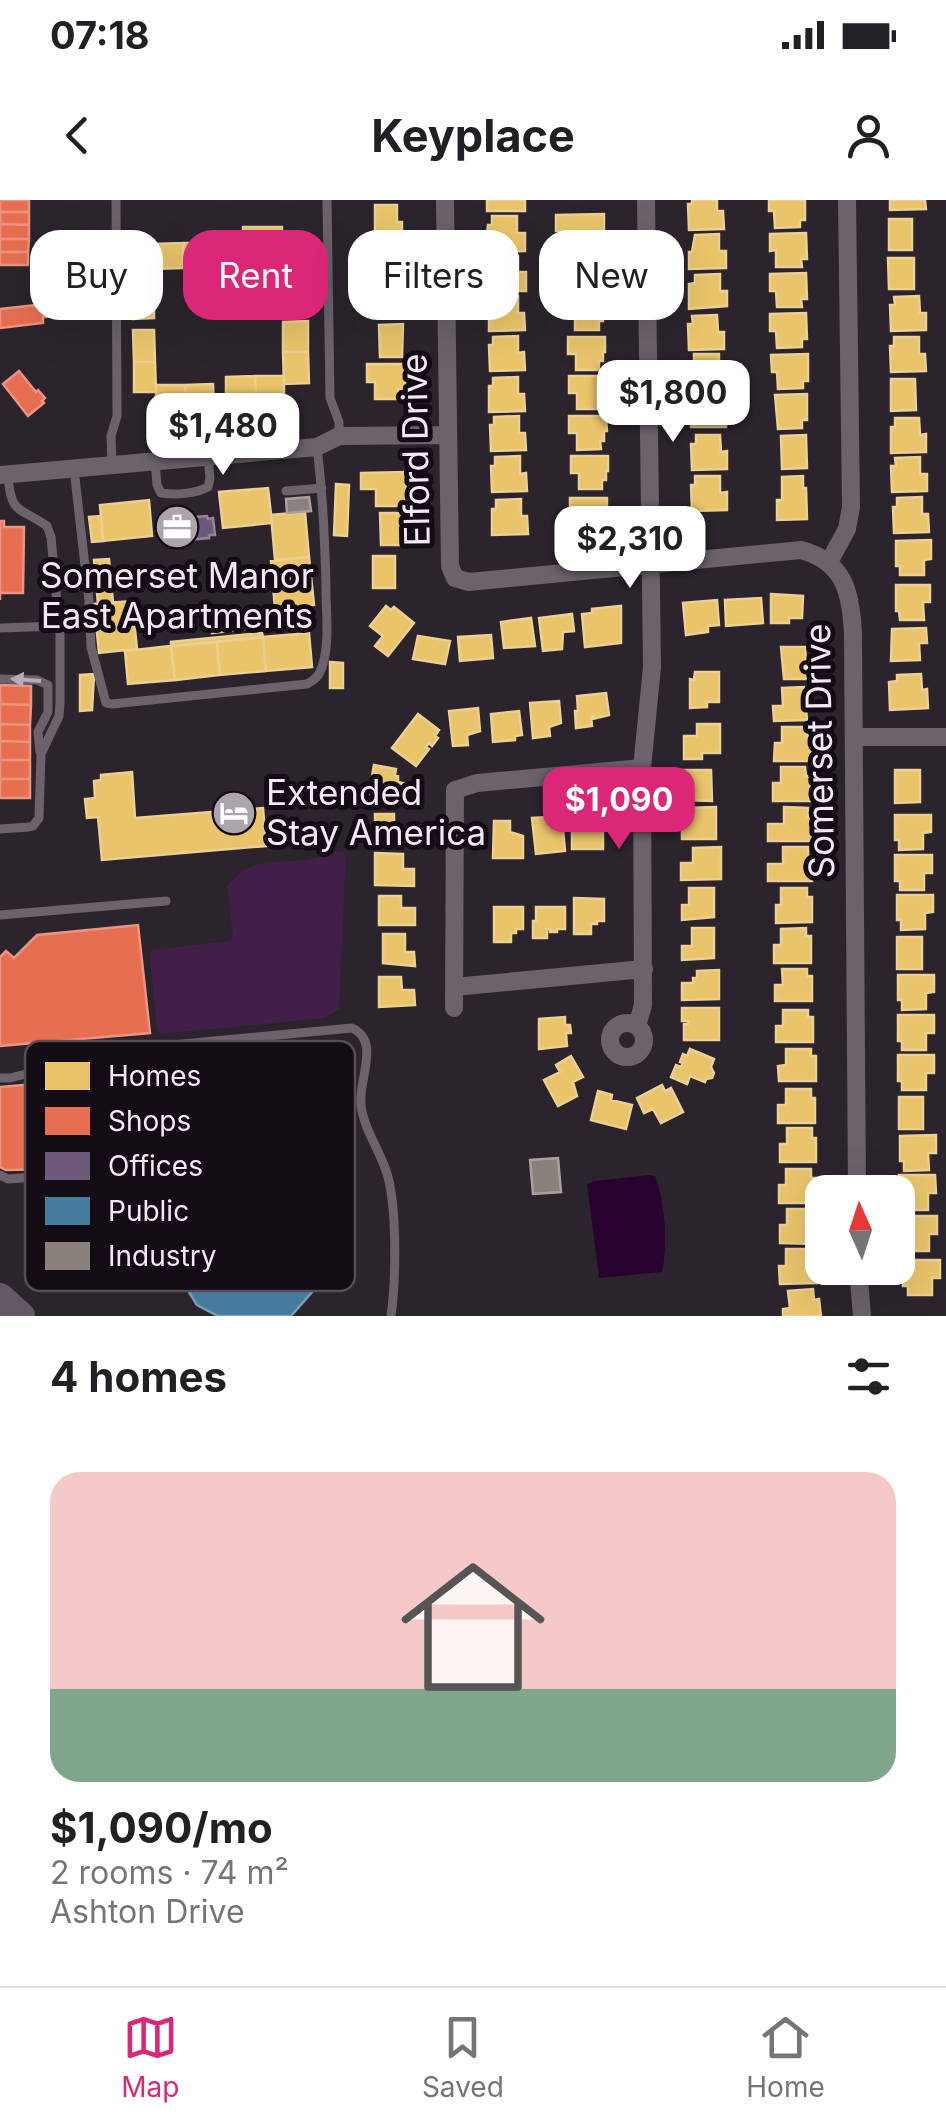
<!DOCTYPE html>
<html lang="en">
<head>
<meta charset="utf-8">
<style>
	body { margin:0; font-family:Inter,sans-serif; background:#f2f2f2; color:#202124; height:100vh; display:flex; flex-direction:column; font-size:38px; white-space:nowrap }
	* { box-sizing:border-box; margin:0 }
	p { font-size:32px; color:#757577 }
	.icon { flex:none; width:55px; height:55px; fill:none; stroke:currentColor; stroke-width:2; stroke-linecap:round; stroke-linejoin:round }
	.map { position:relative; height:1116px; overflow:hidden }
	.details { display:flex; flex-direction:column; background:#fff; flex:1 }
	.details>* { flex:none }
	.top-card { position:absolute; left:30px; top:30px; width:888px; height:90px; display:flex; gap:20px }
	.needle { width:65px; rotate:357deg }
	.fabs { position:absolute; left:805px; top:975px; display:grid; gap:20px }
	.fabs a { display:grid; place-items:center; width:110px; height:110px; border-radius:20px; background:#fff; box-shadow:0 10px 40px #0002; font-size:50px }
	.price { position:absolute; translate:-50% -85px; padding:0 22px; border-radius:20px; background:#fff; color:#222; font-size:32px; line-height:65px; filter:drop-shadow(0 2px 5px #0008) }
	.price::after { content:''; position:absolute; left:50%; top:60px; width:30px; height:22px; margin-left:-15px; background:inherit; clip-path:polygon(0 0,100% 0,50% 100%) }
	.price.current { background:#db2777; color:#fff }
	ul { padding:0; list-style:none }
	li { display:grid; align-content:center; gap:20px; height:530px; padding:0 50px }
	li+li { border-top:2px solid #e0e0e0 }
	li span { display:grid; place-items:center; height:310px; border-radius:30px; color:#555 }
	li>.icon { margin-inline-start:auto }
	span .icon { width:180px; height:180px; fill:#fffc; stroke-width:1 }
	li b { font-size:42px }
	h2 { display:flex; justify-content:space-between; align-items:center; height:120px; padding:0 50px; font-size:42px }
	.tag { padding:0 35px; border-radius:30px; background:#fff; box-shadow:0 10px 40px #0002; font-size:35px; line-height:90px }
	.tag.current { background:#db2777; color:#fff }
	.status { display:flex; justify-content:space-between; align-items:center; height:70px; padding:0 50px; background:#fff; direction:ltr }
	.status svg { height:28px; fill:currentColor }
	header { display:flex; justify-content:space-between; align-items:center; height:130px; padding:0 50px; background:#fff; font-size:45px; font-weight:700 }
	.menu { display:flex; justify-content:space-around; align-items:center; height:140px; border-top:2px solid #e0e0e0; background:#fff; font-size:28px; color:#757577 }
	.menu a { display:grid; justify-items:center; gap:5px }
	.menu .current { color:#db2777 }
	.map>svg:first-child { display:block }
	.green { fill:#411f48 }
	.water { fill:#290330 }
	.homes { fill:#e9c46a; stroke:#eccf93; stroke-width:2.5 }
	.shops { fill:#e76f51; stroke:#eb9482; stroke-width:2.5 }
	.offices { fill:#6d597a; stroke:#95849f; stroke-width:2.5 }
	.public { fill:#457b9d; stroke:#799cb7; stroke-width:2.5 }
	.industry { fill:#8a817c; stroke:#aaa0a0; stroke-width:2.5 }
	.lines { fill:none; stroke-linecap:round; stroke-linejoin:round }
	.service { stroke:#6b626c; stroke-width:9 }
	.minor { stroke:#6b626c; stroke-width:18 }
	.primary { stroke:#635965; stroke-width:28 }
	.oneway { fill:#b6acb7 }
	.labels { text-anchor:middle; stroke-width:10; stroke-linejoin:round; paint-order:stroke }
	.street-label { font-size:35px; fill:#f3e9f4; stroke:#130c14 }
	.poi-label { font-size:35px; fill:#f3e9f4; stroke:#130c14 }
	.key { fill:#130c14; stroke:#564e57; stroke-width:2.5 }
	.key-label { font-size:28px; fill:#f3e9f4 }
</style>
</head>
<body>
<div class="status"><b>07:18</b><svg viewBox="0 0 49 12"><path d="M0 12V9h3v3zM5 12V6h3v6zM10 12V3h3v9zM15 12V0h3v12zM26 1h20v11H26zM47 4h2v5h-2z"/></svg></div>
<header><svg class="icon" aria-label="back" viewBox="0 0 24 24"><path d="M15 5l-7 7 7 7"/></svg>Keyplace<svg class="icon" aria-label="person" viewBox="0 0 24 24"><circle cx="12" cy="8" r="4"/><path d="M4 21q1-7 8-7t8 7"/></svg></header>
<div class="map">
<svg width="946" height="1116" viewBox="0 0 946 1116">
	<rect width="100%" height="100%" fill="#2b242c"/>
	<!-- green -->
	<path class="green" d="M343 651 346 656 339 809 325 818 160 834 157 829 150 758 151 750 230 741 233 736 227 686C234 678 243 669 253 666 270 659 293 663 311 659 323 657 331 652 343 651Z"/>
	<!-- water -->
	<path class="water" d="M649 975 655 976C665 1001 668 1046 662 1072L599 1078 587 984 595 981Z"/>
	<!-- homes -->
	<path class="homes" d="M487 0H525V11H487Z
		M692 0H717V11H723L724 29 689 30 688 4H692Z
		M769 0H805V20H800V27L775 28 774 11H769Z
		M890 0H925L926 9 890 10Z
		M375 5H397V22H402V36L375 37Z
		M604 14V30H602V39H598V48H575V31H556V15Z
		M492 16H517V33H525V51L487 52V35L488 25H492Z
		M889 19H912V50H889Z
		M243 27H282V52H243Z
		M806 33 807 59H801L802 67H776V50L770 51V34Z
		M719 34V51H726V68L689 69V52H692L695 35Z
		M183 43V68L153 69V44Z
		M183 43H215L216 68H183Z
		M282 44H307V74H283Z
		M371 46H400V54H403V77H377V65H371Z
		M567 55H604V70H602V80L598 79V88L575 89V72H567Z
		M494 56H518V72H526V91H488V75L490 65H494Z
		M888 58H914V89H889Z
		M132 61H153L154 90H132Z
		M806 73 807 99H801L802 107H777L776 91H770V74Z
		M283 74H307L308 106 283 107Z
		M720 74V91H727V106L689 109V84L695 83V75Z
		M379 84H401L402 101H406V115L380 116Z
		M132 90H154V118L133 119Z
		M518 96V113H524L525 130 489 131V105H493V97Z
		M567 96H604L605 112H602L603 121H599V130H575V113H567Z
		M919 96 920 113H926V130L891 131 890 105H895L894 97Z
		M806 113 807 139H802V147L777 148 776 131H770V114Z
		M717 115 718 132H724V149L689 150 688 124H693L692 116Z
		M308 121V152H283V122Z
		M403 124 402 157H380L379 125Z
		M133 130H154L155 162H134Z
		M518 136V153L524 152 525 170 490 171 489 145H493V137Z
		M568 137H605V152H603V161H599V170H576V154H568Z
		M894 137H919V154H925L926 171 891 172 890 146H894Z
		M283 152H308L309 183 284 184Z
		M694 154H719V171L725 170 726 188 690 189V163H694Z
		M808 154V181H803V188L778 189 777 172H772L771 155Z
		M134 162H155L156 192H134Z
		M367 164H405V189H398L399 199H375V182H367Z
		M255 176 256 201H226V177Z
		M255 176H284V200L256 201Z
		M569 176H606V191H604V201H600V209H577V193H569Z
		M518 177V194H524L525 211 489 212V186H493V178Z
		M891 179H915L916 210 891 211Z
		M213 184 214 209H186L185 185Z
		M156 185H185L186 209 156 210Z
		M807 194V220H802V228L778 229 775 195Z
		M691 196H714V214L726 213V227H691Z
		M519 216V233H525L526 250 491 251 490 225H494V217Z
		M569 216H606L607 231H604V241H600L601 249 577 250V233H569Z
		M895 218H919L920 235 926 234V252L891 253V227H895Z
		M696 235H720L721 252 727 251V269L692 270 691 244H696Z
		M806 235 807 268 782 269 781 236Z
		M520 256V274L526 273 527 291 492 292 491 266H495V257Z
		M571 256H608V271H606V280H602V289H579V273H571Z
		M920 257V274H927V291L892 292 891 266H896L895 258Z
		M406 272V306H376V289H361V273Z
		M695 276H720V293L727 292V310L692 311 691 285H695Z
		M803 276V288H806L807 319 777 320V300H782V277Z
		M336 284 349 285 347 336 334 335Z
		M268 288 272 323 223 328 219 292Z
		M922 297V314H928L929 332 894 333 893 307H897V298Z
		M570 298H607V314H605V323H601V332H578V315H570Z
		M521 299V316H527L528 334 492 335V309H496V300Z
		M149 300 152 336 103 341 100 305Z
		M305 312 309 357 275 360 271 315Z
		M380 313H405L403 345H381Z
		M101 316 103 341 92 342 89 317Z
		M931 340V359L924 360V375H900V366H896V341Z
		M373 356H395V388H373Z
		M309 357 314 405 275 409 271 361Z
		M109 359 113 403 98 404 94 360Z
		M896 385H930V402H923L924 420H900L899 411H896Z
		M771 394 803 396 802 418H789V423H771Z
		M761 398 763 423 726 426 725 400Z
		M717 400 719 425 708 426V432L686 435 683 403Z
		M132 401 137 449 99 453 94 404Z
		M386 406 391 410 394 407 414 423 388 456 375 446 383 436 370 426Z
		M621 406V443L585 447 582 414 592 413V409Z
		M572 414 574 431 563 432 562 449 543 451 539 418Z
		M244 415 246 429 212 433 210 418Z
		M531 418 535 446 504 448 501 422Z
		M926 428 927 443H919L920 460 891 461 892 429Z
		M262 433 263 437 171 446V442Z
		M309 433 312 467 266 471 263 437Z
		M491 435 493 458 460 461 458 437Z
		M418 436 450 441 445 464 413 459Z
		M263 437 266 471 220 475 217 442Z
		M217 442 220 475 175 480 171 446Z
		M171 446 175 480 128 484 125 451Z
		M781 447H805L807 479H784Z
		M330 462 343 463V488H330Z
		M695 472H719V502H707V507L690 508V479L694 480Z
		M94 474 92 510 80 511V475Z
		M921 474 922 490 927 489 928 508 890 510 889 482 897 481V475Z
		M804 487 807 520 774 521 773 506H783L782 488Z
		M606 493 609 515 593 519V516L591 517 592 526 576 528 575 511H578L577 496Z
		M559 501 561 523 549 527 550 536 533 538 530 503Z
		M478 508 480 531 467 535 468 545 453 546 449 511Z
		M519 511 522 535 515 536V540L493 542 491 514Z
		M418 514 439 530 435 536 438 538 432 546 429 543 426 547 429 549 416 566 392 548Z
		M697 524H720V553H702V559H684V536H697Z
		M782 527H807V536H811V561H774L775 543H782Z
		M374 565 396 569 395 575 398 576V582L407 584 404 604 387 602 388 597 369 594Z
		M781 567H805L806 576H810V601H773V583H781Z
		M681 570H711L712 601 680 600Z
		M895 570H920V602L895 603Z
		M132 572 135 618 263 608 266 646 102 660 98 617 87 618 85 599 95 598 94 581 101 580V575Z
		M716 607V639H682V608Z
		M784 607 808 608V617H812V641H768V624H784Z
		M591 612H603V649H572V613H589V619H591Z
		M375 614H394V630H410V646H392V642H375Z
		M895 615H931V632L923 633V649L899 650V640H895Z
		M548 617 549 627 556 626V630L563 629 565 651 536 654 532 618Z
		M494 621H510V632L523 636V658H493Z
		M721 647V679L681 680V663H693V648Z
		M783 647H808V656H812V681H768V664H783Z
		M375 653 403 654V669H414V686L375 685Z
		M895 655H932V673H924V690H900V681H895Z
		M689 688H714V717L682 720V705H689Z
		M781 688H807V697H812V722L776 723V705H781Z
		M897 695H933V712L925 713V729L901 730V720H897Z
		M379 696H401V708H415V725H379Z
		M574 698 604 699V721H597V724H591V734H574Z
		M494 707H523V729H516V733H511V742H494Z
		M536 707H565V729H557V732H550V729H547V738H533V721H536Z
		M692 728H714V758L682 760V746H692Z
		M806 728V736H811V763H774V745H781V729Z
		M383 734H405V752H414L415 766 383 763Z
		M897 737H922V769H897Z
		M782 769H807V776H812V801H775V785H783Z
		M719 770V799L682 800V783H693V778H697V771Z
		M898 775H934V792L926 793V809L902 810V800H898Z
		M379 777H401L402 790H414L415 805 379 807Z
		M682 808H719V840H684V824H688L689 821H682Z
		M783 810H808V817H813V842H776V826H783Z
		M898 815H934V833H926V850H902V841H898Z
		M565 817V825H570L571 833H566L567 846 539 849V819Z
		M690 849 714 859 711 867 714 873 712 878 706 879 705 882 690 876 687 884 671 877 676 865 681 867 683 863 680 862 683 854 687 856Z
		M786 849H811V856H816V881H779L778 866 786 865Z
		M898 855H934V873H926V890H902V881H898Z
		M571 856 583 877 573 882 577 896 558 906 544 880 560 872 556 865Z
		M662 885 665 891 671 888 683 912 661 923 653 909 644 913 637 898Z
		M786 889H811V898H815V923H778V905H786Z
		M598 891 612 895 611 900 632 905 626 929 591 920Z
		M899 897H923V929H899Z
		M787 928H812V938H816V962H780V944H787Z
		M936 935V953H928L929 970 904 971V961H900V936Z
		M786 969H811V978H815V1003H779V985H786Z
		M899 975H935L936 993H928V1010H904L903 1001H899Z
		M787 1009H812V1018H816V1044L780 1043V1025H787Z
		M900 1016H937V1034H929V1051H905V1042H901Z
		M786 1049H811L812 1060H817V1083L780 1084 779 1066H786Z
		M903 1060H940V1078H932V1095H908V1086H903Z
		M813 1089 814 1100 819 1099 821 1116H783V1109L790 1108 788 1091Z"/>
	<!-- shops -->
	<path class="shops" d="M0 0H29V12H0Z
		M0 12H29V25L0 24Z
		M0 24 29 25V39H0Z
		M0 39H29L28 52H0Z
		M0 52H28V65H0Z
		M55 103 56 116 43 117V123L0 128V109Z
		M19 171 36 192 38 190 45 198 42 201 44 203 28 216 3 184Z
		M0 321H4V327H24L23 393H0V400Z
		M0 485 31 486V505L0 504Z
		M0 504 31 505 30 525 0 524Z
		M0 524 30 525V542L0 541Z
		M0 541 30 542V560H0Z
		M0 560H30V579H0Z
		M0 579H30V598H0Z
		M138 725 150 833 0 846V757L6 751 14 758 37 735Z
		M196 851 197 862 239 860 247 952 52 969 6 970 0 967V887L58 882 57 874 122 869V857Z"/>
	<!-- offices -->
	<path class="offices" d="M207 316 208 319 213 318 215 335H209V338L166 342 164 319Z"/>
	<!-- public -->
	<path class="public" d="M222 1022H235L246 1030 250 1026 269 1042 339 1036 341 1059 291 1116H218L197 1105 187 1089 182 1071Z"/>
	<!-- industry -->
	<path class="industry" d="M79 93H99V109H78Z
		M309 297 311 311 287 313 286 299Z
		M558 958 561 992 533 994 530 960Z"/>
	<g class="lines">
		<!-- service -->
		<path class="service" d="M327 0 330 198 339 222V236
			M155 261 157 285 161 293C175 295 195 294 208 287L210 278 208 256
			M112 265 111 236 117 216 116 0
			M74 269 89 401 91 447 106 503 112 504 307 484C315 480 319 476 322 467 330 443 326 414 326 389 325 341 323 295 317 248
			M286 291 322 288
			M0 428 59 426
			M0 479 37 480 48 485V512L38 532 40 552
			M0 629 29 627 33 626 39 618 41 554 59 516 60 503V435L51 337 47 326C19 306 11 316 8 275
			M0 715 166 701
			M0 878H10L120 850 352 828C381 841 358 880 361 905 364 931 382 953 388 977 397 1012 396 1080 391 1116
			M0 975 8 979 249 962 257 955 259 944 257 910 271 873V836"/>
		<!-- minor -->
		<path class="minor" d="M445 0 450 366 455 378 469 382 801 350C845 362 851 393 853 434L857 992
			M0 275 317 247 339 236 448 235
			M829 362 847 329 851 307 847 0
			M854 537H946
			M454 787 644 769
			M454 808 455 590 477 583 642 568
			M610 840a17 17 0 1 1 34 0a17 17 0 1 1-34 0Z
			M637 826 643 805 642 568 652 467 646 0
			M858 1068 862 1116"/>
		<!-- primary -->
		<path class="primary" d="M0 1097 21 1116"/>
	</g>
	<!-- one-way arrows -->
	<defs><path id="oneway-solid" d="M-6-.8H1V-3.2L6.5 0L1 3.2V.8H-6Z" transform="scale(2.5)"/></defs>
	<use class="oneway" href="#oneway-solid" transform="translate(26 480) rotate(-176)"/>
	<!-- icons -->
	<defs>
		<g id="office-disc" transform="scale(2.25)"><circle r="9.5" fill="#ada4ae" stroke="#130c14"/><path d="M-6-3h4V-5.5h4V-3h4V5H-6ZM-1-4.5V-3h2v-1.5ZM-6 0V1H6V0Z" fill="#fff"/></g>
		<g id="hotel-disc" transform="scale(2.25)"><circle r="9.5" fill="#ada4ae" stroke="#130c14"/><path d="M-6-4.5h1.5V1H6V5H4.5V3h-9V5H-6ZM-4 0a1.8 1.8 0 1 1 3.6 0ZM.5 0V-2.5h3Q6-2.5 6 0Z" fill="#fff"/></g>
	</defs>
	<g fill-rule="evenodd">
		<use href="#office-disc" x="177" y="327"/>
		<use href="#hotel-disc" x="234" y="613"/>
	</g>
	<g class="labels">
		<!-- street labels -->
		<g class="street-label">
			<text transform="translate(416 250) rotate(-91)" y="12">Elford Drive</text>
			<text transform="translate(820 551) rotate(-91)" y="12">Somerset Drive</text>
		</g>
		<!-- poi labels -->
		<g class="poi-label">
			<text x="177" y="388">Somerset Manor<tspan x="177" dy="40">East Apartments</tspan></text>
			<text x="266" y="605" text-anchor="start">Extended<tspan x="266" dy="40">Stay America</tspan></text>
		</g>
	</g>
	<!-- legend -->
	<rect x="25" y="841" width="330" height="250" rx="15" class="key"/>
	<rect x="45" y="862" width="45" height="28" fill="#e9c46a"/>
	<rect x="45" y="907" width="45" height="28" fill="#e76f51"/>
	<rect x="45" y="952" width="45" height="28" fill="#6d597a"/>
	<rect x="45" y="997" width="45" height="28" fill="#457b9d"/>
	<rect x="45" y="1042" width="45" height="28" fill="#8a817c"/>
	<g class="key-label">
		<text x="108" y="886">Homes</text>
		<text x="108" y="931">Shops</text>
		<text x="108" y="976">Offices</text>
		<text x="108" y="1021">Public</text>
		<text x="108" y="1066">Industry</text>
	</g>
</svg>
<div class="fabs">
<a><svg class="needle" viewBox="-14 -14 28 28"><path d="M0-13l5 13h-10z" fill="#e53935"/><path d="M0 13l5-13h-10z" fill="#757577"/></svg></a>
</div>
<b class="price" style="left:673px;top:245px">$1,800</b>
<b class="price" style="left:223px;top:278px">$1,480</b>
<b class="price" style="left:630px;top:391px">$2,310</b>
<b class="price current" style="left:619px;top:652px">$1,090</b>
<div class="top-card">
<a class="tag">Buy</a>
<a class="tag current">Rent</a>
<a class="tag">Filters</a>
<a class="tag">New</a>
</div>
</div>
<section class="details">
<h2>4 homes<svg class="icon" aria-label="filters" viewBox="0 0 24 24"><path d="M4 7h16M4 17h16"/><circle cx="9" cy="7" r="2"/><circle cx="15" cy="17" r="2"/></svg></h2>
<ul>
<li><span style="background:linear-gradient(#f6c9c9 70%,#7fa58c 0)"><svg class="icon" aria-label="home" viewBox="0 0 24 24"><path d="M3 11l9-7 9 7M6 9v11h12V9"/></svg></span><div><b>$1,090/mo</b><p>2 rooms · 74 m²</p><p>Ashton Drive</p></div></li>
</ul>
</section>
<nav class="menu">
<a class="current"><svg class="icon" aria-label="map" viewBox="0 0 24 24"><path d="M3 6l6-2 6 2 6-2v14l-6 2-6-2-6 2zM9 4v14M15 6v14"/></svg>Map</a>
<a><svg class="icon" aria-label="saved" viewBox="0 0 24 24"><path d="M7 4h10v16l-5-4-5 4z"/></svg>Saved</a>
<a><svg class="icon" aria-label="home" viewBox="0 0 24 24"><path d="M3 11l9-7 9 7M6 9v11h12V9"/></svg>Home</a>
</nav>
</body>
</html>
